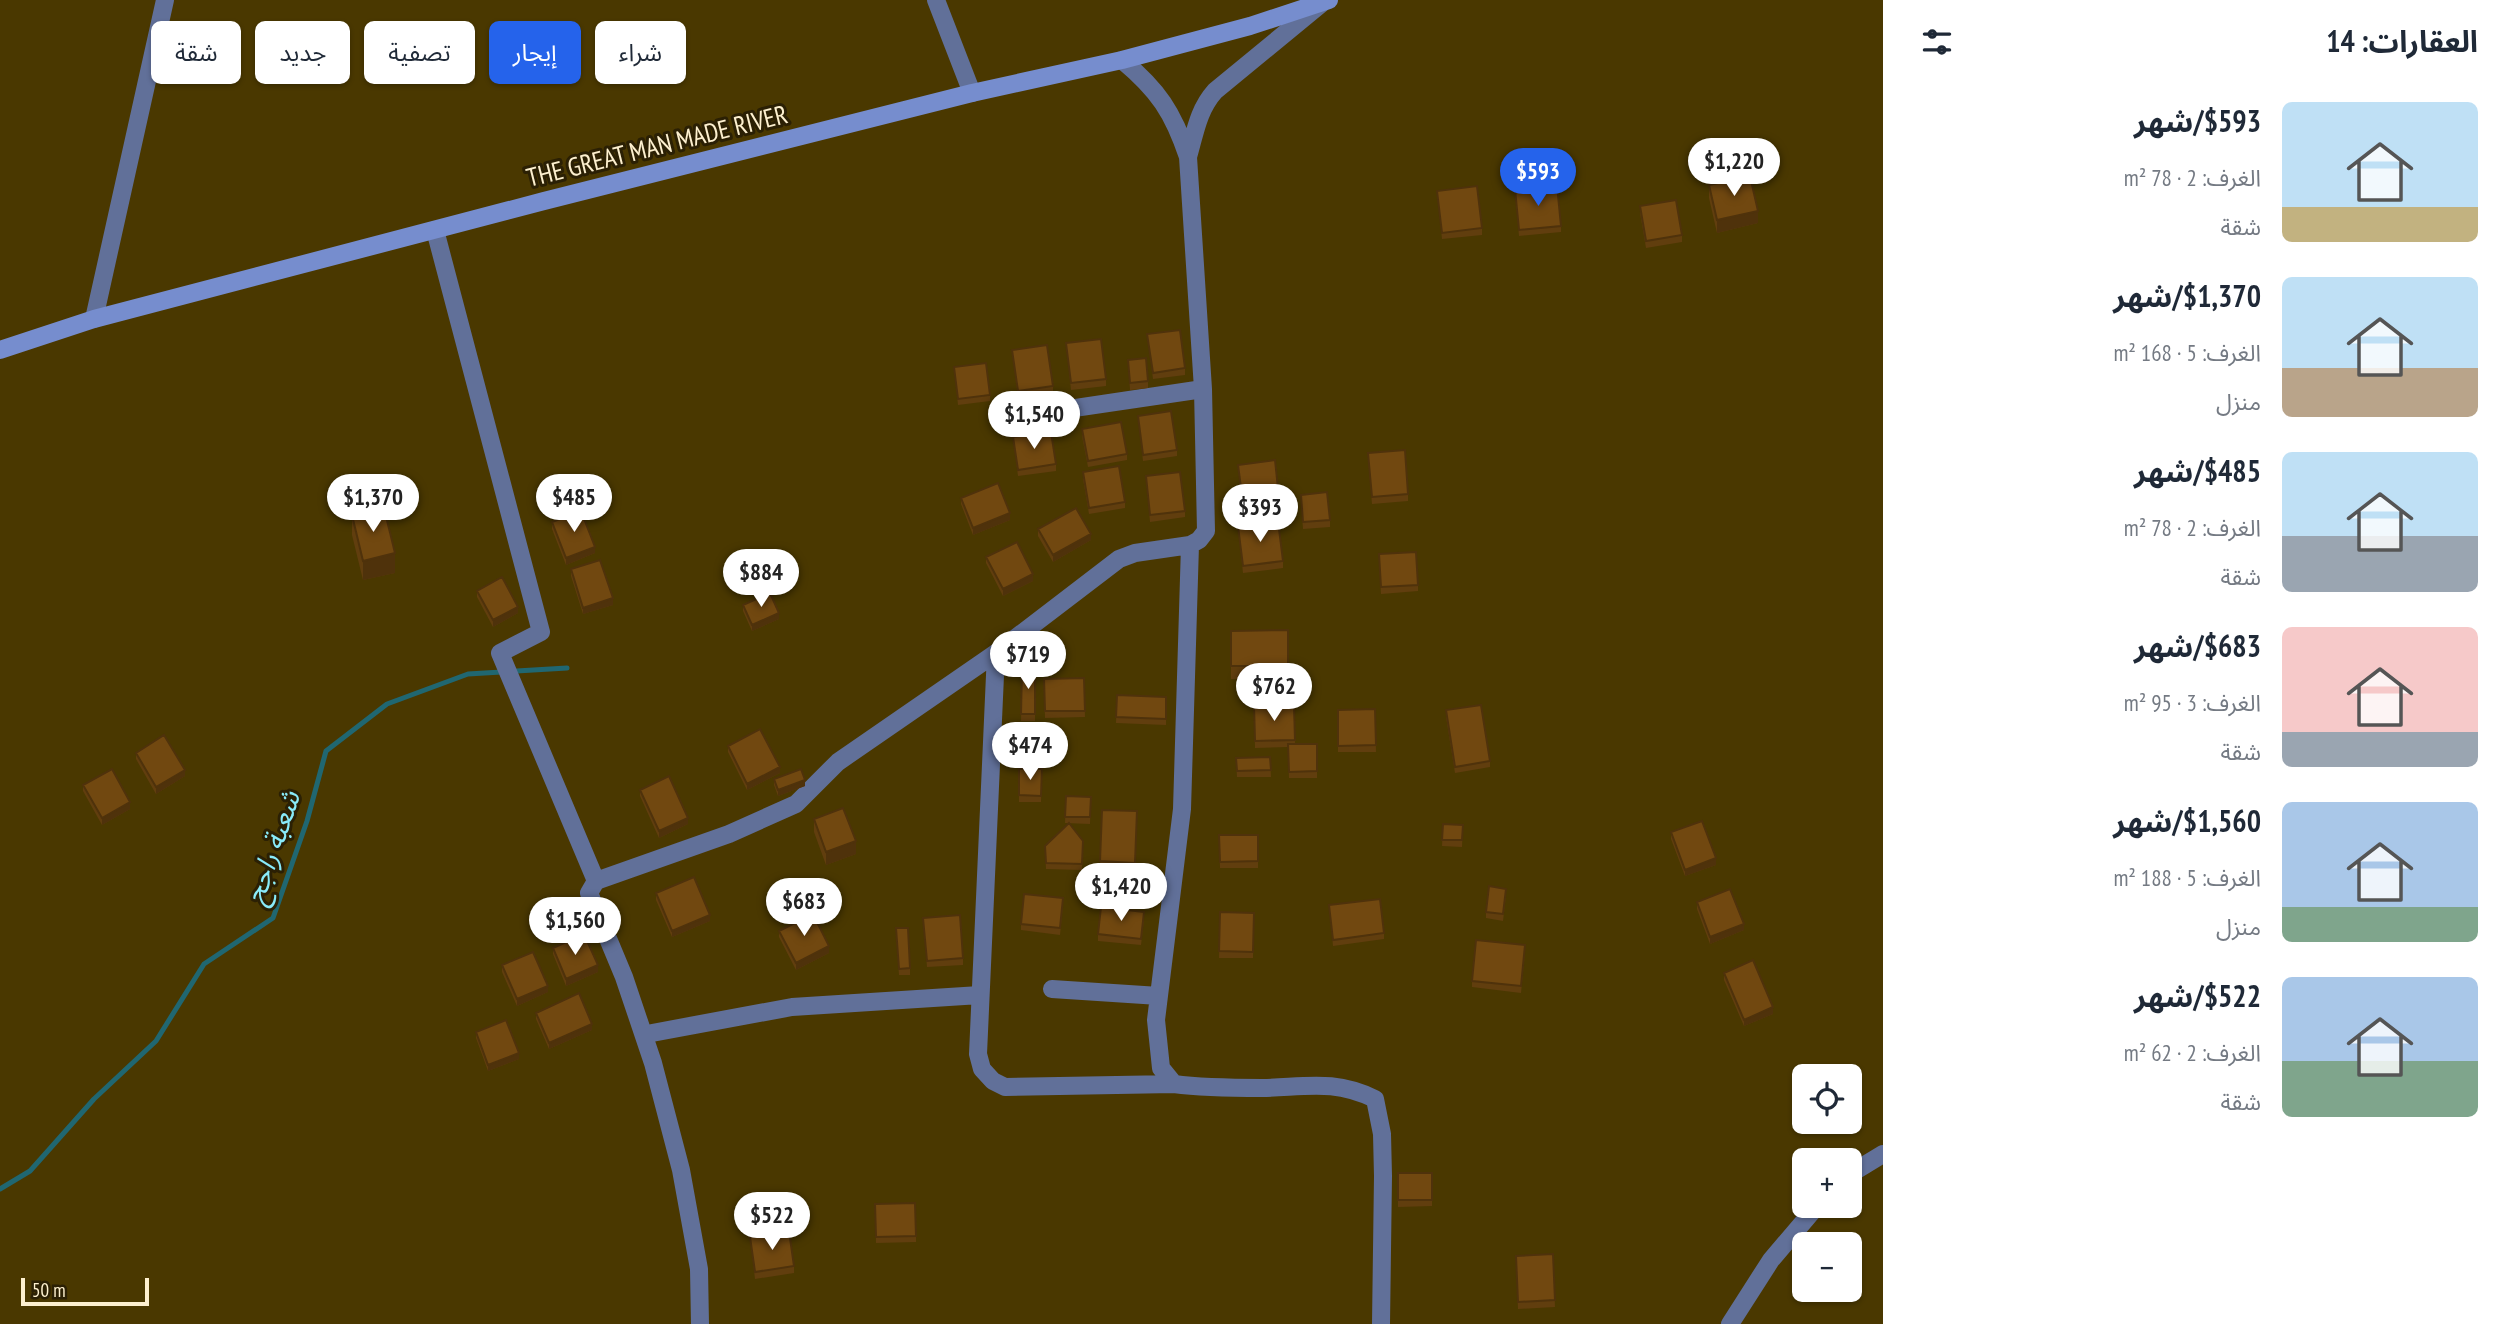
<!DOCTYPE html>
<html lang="ar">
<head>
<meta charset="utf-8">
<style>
	body { margin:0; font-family:"PT Sans Narrow","Noto Sans Arabic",sans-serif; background:#f2f2f3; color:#1f2937; direction:rtl; height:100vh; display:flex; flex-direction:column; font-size:26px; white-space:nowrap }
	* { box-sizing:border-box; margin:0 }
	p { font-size:23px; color:#747a83 }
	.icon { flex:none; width:38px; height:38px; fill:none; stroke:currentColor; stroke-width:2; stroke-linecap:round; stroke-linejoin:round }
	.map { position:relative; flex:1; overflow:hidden; direction:ltr }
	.sheet { display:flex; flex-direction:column; background:#fff; width:630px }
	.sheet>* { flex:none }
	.hud { position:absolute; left:21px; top:21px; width:665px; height:63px; direction:rtl; display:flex; gap:14px }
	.buttons { position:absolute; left:1792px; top:1064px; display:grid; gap:14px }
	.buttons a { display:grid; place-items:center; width:70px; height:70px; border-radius:10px; background:#fff; box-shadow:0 2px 5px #0004; font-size:35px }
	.scale { position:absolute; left:21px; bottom:18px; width:128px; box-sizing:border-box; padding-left:7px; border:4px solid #fdf0cf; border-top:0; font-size:19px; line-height:24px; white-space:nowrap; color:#fdf0cf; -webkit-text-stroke:5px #2b2004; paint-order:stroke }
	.price { position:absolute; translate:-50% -60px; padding:0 16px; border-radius:24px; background:#fff; color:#222; font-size:23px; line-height:46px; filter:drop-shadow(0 2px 4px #0008) }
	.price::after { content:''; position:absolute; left:50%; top:42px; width:21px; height:16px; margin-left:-10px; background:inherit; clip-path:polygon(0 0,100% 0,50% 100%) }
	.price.current { background:#2563eb; color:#fff }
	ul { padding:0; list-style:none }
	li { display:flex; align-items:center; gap:21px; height:175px; padding:0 35px }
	li span { display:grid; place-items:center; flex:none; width:196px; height:140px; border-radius:10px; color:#555 }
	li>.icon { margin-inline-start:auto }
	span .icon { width:84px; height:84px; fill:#fffc; stroke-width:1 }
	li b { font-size:30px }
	h2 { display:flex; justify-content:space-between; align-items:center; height:84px; padding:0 35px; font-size:30px }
	.chip { padding:0 24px; border-radius:10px; background:#fff; box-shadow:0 2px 5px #0004; font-size:24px; line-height:63px }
	.chip.current { background:#2563eb; color:#fff }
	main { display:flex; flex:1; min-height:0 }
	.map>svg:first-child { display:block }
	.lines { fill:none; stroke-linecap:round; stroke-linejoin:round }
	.stream { stroke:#206771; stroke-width:5 }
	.minor { stroke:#617099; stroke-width:18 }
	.secondary { stroke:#768dce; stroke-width:18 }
	.wall { fill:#613e0e }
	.shaded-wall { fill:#4f320b }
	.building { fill:#714810; stroke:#4f320b; stroke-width:2 }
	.labels { text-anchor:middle; stroke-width:6; stroke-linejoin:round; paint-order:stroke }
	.street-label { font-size:26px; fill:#fdf0cf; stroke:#2b2004 }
	.water-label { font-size:28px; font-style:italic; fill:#89ebfa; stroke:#2b2004 }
</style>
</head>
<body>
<main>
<section class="sheet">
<h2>العقارات: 14<svg class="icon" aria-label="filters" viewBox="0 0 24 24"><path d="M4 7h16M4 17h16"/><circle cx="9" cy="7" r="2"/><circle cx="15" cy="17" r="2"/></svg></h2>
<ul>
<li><span style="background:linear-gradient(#bfe0f5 75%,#c2b280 0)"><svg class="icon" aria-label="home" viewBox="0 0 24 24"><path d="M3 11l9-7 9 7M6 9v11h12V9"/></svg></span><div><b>$593/شهر</b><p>الغرف: 2 · 78 m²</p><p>شقة</p></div></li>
<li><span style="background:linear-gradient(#bfe0f5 65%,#b9a48a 0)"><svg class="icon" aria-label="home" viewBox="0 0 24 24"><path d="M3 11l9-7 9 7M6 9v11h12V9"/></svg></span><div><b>$1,370/شهر</b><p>الغرف: 5 · 168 m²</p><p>منزل</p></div></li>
<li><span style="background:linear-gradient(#bfe0f5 60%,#9aa5b1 0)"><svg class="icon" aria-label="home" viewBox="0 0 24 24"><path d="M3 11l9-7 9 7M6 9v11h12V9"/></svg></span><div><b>$485/شهر</b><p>الغرف: 2 · 78 m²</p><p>شقة</p></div></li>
<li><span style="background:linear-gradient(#f6c9c9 75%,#9aa5b1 0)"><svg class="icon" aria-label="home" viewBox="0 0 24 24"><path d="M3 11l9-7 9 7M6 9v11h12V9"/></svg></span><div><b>$683/شهر</b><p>الغرف: 3 · 95 m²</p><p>شقة</p></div></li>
<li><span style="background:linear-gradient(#a9c7e8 75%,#7fa58c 0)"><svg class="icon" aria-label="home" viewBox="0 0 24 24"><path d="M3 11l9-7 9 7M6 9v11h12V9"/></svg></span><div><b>$1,560/شهر</b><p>الغرف: 5 · 188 m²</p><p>منزل</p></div></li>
<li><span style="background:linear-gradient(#a9c7e8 60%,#7fa58c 0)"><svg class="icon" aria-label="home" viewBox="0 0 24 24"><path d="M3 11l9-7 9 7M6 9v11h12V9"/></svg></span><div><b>$522/شهر</b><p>الغرف: 2 · 62 m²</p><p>شقة</p></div></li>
</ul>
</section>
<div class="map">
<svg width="1883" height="1324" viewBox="0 0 1883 1324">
	<rect width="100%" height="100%" fill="#4a3800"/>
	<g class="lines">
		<!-- stream -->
		<path class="stream" d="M0 1189 30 1171 94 1099 156 1041 204 964 273 918 307 821 326 751 387 704 468 674 567 668"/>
		<!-- minor -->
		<path class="minor" d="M936 0 972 93
			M1122 60C1158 90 1173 112 1188 157L1203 389 1206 531 1199 540 1190 545 1182 809 1156 1020 1161 1068 1174 1084C1204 1088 1233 1088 1262 1088 1306 1087 1334 1079 1375 1099L1382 1134 1383 1176 1381 1324
			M1188 157C1195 133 1198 110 1215 91L1322 3
			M435 230 541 632 500 653 596 881
			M94 319 165 0
			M1001 419 1203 389
			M996 653 978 1054 982 1069 993 1081 1005 1087 1174 1084
			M1052 989 1159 996
			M652 1033 792 1007 980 995
			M1850 1174 1883 1154
			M700 1324 699 1269 681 1170 653 1063 624 977 589 893 596 881 729 834 796 804 838 762 996 653 1119 559 1135 553 1190 545
			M1730 1324 1771 1260 1817 1206"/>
		<!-- secondary -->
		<path class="secondary" d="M0 350 94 319 544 201 972 93 1122 60 1250 26 1329 0"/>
	</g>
	<!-- wall -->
	<path class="wall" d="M1709 185 1758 223 1717 233 1709 198Z
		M1515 189 1561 226V232L1519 236Z
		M1437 191 1482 228V235L1442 239Z
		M1640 206 1682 235V242L1646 248 1640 213Z
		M1147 334 1185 368V375L1153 379Z
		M1066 343 1106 379V386L1071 390Z
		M1012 350 1053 386V393L1018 398Z
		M1128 360 1148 381V388L1130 390Z
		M954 367 990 395V401L958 405Z
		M1138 416 1177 450V456L1143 461Z
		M1082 429 1127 454V460L1088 467 1082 436Z
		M1013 437 1056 464V471L1018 476Z
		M1368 459 1408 494V501L1372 504Z
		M1238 465 1279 498V505L1243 509Z
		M1083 472 1125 502V508L1089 514 1083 479Z
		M1146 476 1185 511V517L1150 522Z
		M961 498 1010 520 973 535 961 504Z
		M1301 501 1330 520V527L1303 529Z
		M352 515 395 573 363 580 352 535Z
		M552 522 595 553 566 565 552 529Z
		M1238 526 1283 561V568L1243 573Z
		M1038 529 1091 540 1053 562 1038 536Z
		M986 557 1033 581 1003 596 986 563Z
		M1379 561 1418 585V591L1381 594Z
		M571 569 613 605 583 614 571 576Z
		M477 591 518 613 493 627 477 597Z
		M743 605 779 619 752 631 743 611Z
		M1288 630V679H1231V631Z
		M1022 667H1035V721H1021Z
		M1084 678 1085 717 1045 718 1044 679Z
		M1117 695 1166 697V725L1116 723Z
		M1254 705H1294L1295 744H1317V778H1289L1288 747 1255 748Z
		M1375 709 1376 752H1338V710Z
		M1446 710 1490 761V767L1455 773 1446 717Z
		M728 746 780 773 747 790 728 752Z
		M136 753 185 776 156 794 136 759Z
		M1270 757 1271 777H1237L1236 758Z
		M1019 769H1042L1041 802H1019Z
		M774 779 805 786 778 796 774 785Z
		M83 785 130 809 102 825 83 791Z
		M640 790 688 824 659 838 640 796Z
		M1066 796 1091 797 1090 824 1065 823Z
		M1102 810 1137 811 1135 869 1100 868Z
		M814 819 856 854 826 865 814 832Z
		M1443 824 1463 825 1462 847 1442 846Z
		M1671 832 1716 865 1685 876 1671 839Z
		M1219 835 1258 861V868H1220Z
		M1083 841 1082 870 1046 869 1045 846Z
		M656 893 710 921 672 937 656 900Z
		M1506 895 1503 921 1486 918V912Z
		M1697 902 1744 930 1710 944 1697 909Z
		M1063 905 1060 935 1021 930V924Z
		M1329 905 1384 933V939L1333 946Z
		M1220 912 1254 913 1253 958H1219Z
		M923 918 963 958V965L927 967Z
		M1144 919 1141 945 1098 941V934Z
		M779 931 829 953 796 970 779 937Z
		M896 935 910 968V975H899Z
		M553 948 598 972 566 986 553 954Z
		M1525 952 1521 993 1472 987V981Z
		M502 965 548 992 517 1006 502 972Z
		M1724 973 1773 1014 1744 1026 1724 980Z
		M536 1013 592 1030 549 1049 536 1019Z
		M476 1032 519 1059 488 1071 476 1038Z
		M1398 1173H1432V1206L1398 1207Z
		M875 1204 916 1236V1242L876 1243Z
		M750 1237 794 1266V1273L755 1279Z
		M1553 1254 1555 1307 1518 1309 1516 1256Z"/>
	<!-- shaded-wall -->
	<path class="shaded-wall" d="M1758 211V223L1717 233V220Z
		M1010 513V520L973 535V528Z
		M1091 534V540L1053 562V555Z
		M595 547V553L566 565V558Z
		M395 553V573L363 580V561Z
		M1033 574V581L1003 596V589Z
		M613 598V605L583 614V608Z
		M518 607V613L493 627V620Z
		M779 613V619L752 631V625Z
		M780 767V773L747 790V784Z
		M185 770V776L156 794V787Z
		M805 780V786L778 796V790Z
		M130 802V809L102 825V818Z
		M688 818V824L659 838V831Z
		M856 841V854L826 865V852Z
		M1716 858V865L1685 876V870Z
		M710 915V921L672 937V931Z
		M1744 924V930L1710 944V937Z
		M829 946V953L796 970V963Z
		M598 965V972L566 986V979Z
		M548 986V992L517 1006V999Z
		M1773 1007V1014L1744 1026V1020Z
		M592 1024V1030L549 1049V1043Z
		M519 1053V1059L488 1071V1065Z"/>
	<!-- building -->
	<path class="building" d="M1750 176 1758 211 1717 220 1709 185Z
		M1557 185 1561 226 1519 230 1515 189Z
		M1477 186 1482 228 1442 233 1437 191Z
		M1676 200 1682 235 1646 241 1640 206Z
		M1180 330 1185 368 1153 373 1147 334Z
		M1101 339 1106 379 1071 383 1066 343Z
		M1047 345 1053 386 1018 391 1012 350Z
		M1146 358 1148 381 1130 383 1128 360Z
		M986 363 990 395 958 399 954 367Z
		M1171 411 1177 450 1143 455 1138 416Z
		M1121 422 1127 454 1088 461 1082 429Z
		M1051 432 1056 464 1018 470 1013 437Z
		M1405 450 1408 494 1372 497 1368 453Z
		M1275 460 1279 498 1243 503 1238 465Z
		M1119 466 1125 502 1089 508 1083 472Z
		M1180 472 1185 511 1150 515 1146 476Z
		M998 483 1010 513 973 528 961 498Z
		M1327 492 1330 520 1303 522 1301 495Z
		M384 508 395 553 363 561 352 515Z
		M1076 508 1091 534 1053 555 1038 529Z
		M581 511 595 547 566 558 552 522Z
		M1278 521 1283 561 1243 566 1238 526Z
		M1017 542 1033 574 1003 589 986 557Z
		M1416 552 1418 585 1381 587 1379 554Z
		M600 560 613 598 583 608 571 569Z
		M502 577 518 607 493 620 477 591Z
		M770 593 779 613 752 625 743 605Z
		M1288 630V666H1231V631Z
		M1022 667H1035V714H1021Z
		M1084 678 1085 711H1045L1044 679Z
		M1117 695 1166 697V719L1116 717Z
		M1254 705H1294L1295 740 1255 741Z
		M1481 705 1490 761 1455 767 1446 710Z
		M1375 709 1376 745 1338 746V710Z
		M760 729 780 767 747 784 728 746Z
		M164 735 185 770 156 787 136 753Z
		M1288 744H1317V771L1289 772Z
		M1270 757 1271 770 1237 771 1236 758Z
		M112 769 130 802 102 818 83 785Z
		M801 769 805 780 778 790 774 779Z
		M1019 769H1042L1041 796 1019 795Z
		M669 776 688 818 659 831 640 790Z
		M1066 796 1091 797 1090 817H1065Z
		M843 808 856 841 826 852 814 819Z
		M1102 810 1137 811 1135 863 1100 861Z
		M1702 821 1716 858 1685 870 1671 832Z
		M1069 823 1083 841 1082 864 1046 863 1045 846Z
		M1443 824 1463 825 1462 840H1442Z
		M1219 835H1258V861L1220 862Z
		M694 877 710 915 672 931 656 893Z
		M1489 886 1506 889 1503 914 1486 912Z
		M1730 889 1744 924 1710 937 1697 902Z
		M1024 894 1063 898 1060 928 1021 924Z
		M1380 899 1384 933 1333 940 1329 905Z
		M1101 907 1144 912 1141 939 1098 934Z
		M1220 912 1254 913 1253 952 1219 951Z
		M813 914 829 946 796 963 779 931Z
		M960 915 963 958 927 961 923 918Z
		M896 928H908L910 968 899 969Z
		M584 934 598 965 566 979 553 948Z
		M1476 940 1525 945 1521 986 1472 981Z
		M533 952 548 986 517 999 502 965Z
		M1753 960 1773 1007 1744 1020 1724 973Z
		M579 993 592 1024 549 1043 536 1013Z
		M506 1020 519 1053 488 1065 476 1032Z
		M1398 1173H1432V1200H1398Z
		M915 1203 916 1236 876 1237 875 1204Z
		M789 1231 794 1266 755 1272 750 1237Z
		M1553 1254 1555 1300 1518 1302 1516 1256Z"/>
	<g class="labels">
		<!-- street labels -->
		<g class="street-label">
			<text transform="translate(657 146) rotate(-14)" y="9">THE GREAT MAN MADE RIVER</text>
		</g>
		<!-- water labels -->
		<g class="water-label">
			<text transform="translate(272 847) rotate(-71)" y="10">شعبة راجح</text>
		</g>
	</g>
</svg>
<div class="buttons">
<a><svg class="icon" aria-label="locate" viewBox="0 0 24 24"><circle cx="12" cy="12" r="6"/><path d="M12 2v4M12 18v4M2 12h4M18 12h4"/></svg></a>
<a>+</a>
<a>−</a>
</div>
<div class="scale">50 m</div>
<b class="price" style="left:1734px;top:198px">$1,220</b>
<b class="price current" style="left:1538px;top:208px">$593</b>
<b class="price" style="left:1034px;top:451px">$1,540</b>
<b class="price" style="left:373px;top:534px">$1,370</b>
<b class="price" style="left:574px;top:534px">$485</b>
<b class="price" style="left:1260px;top:544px">$393</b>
<b class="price" style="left:761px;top:609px">$884</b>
<b class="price" style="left:1028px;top:691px">$719</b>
<b class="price" style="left:1274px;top:723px">$762</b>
<b class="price" style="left:1030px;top:782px">$474</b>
<b class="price" style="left:1121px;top:923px">$1,420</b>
<b class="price" style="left:804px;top:938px">$683</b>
<b class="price" style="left:575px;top:957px">$1,560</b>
<b class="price" style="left:772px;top:1252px">$522</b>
<div class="hud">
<a class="chip">شراء</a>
<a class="chip current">إيجار</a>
<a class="chip">تصفية</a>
<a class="chip">جديد</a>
<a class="chip">شقة</a>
</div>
</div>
</main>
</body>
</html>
